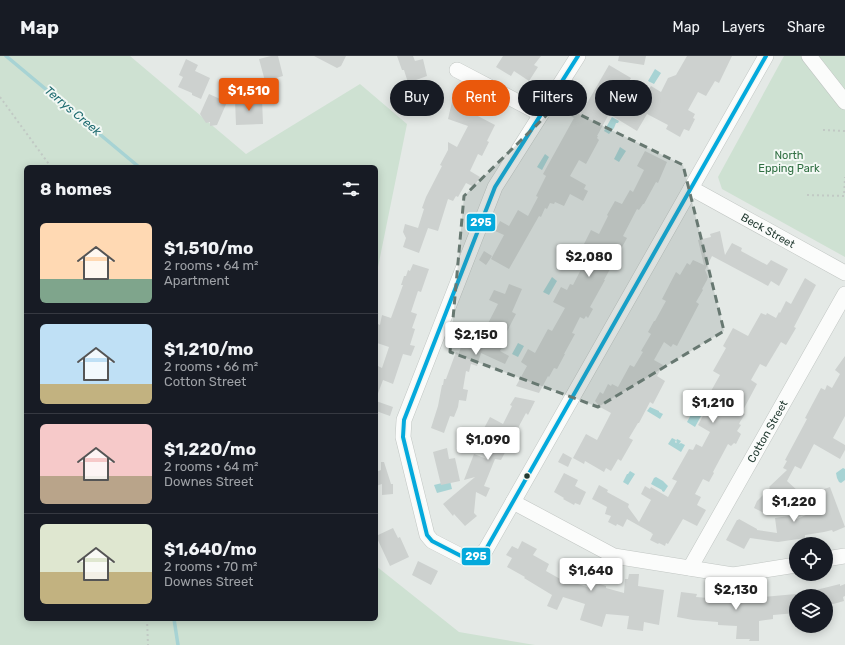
<!DOCTYPE html>
<html lang="en">
<head>
<meta charset="utf-8">
<style>
	body { margin:0; font-family:Rubik,sans-serif; background:#20242c; color:#f1f3f6; height:100vh; display:flex; flex-direction:column; font-size:15px; white-space:nowrap }
	* { box-sizing:border-box; margin:0 }
	p { font-size:13px; color:#9ea1a6 }
	.icon { flex:none; width:22px; height:22px; fill:none; stroke:currentColor; stroke-width:2; stroke-linecap:round; stroke-linejoin:round }
	.map { position:relative; flex:1; overflow:hidden }
	.drawer { position:absolute; left:24px; top:109px; width:354px; height:456px; display:flex; flex-direction:column; background:#171b24; border-radius:6px; box-shadow:0 2px 10px #0003 }
	.drawer>* { flex:none }
	.banner { position:absolute; left:390px; top:24px; width:380px; height:36px; display:flex; gap:8px }
	.tools { position:absolute; left:789px; top:481px; display:grid; gap:8px }
	.tools a { display:grid; place-items:center; width:44px; height:44px; border-radius:50%; background:#171b24; box-shadow:0 2px 10px #0003; font-size:20px }
	.price { position:absolute; translate:-50% -34px; padding:0 9px; border-radius:4px; background:#fff; color:#222; font-size:13px; line-height:26px; filter:drop-shadow(0 1px 2px #0008) }
	.price::after { content:''; position:absolute; left:50%; top:24px; width:12px; height:9px; margin-left:-6px; background:inherit; clip-path:polygon(0 0,100% 0,50% 100%) }
	.price.active { background:#ea580c; color:#fff }
	ul { padding:0; list-style:none }
	li { display:flex; align-items:center; gap:12px; height:100px; padding:0 16px }
	li+li { border-top:1px solid #363941 }
	li span { display:grid; place-items:center; flex:none; width:112px; height:80px; border-radius:6px; color:#555 }
	li>.icon { margin-inline-start:auto }
	span .icon { width:48px; height:48px; fill:#fffc; stroke-width:1 }
	li b { font-size:17px }
	h2 { display:flex; justify-content:space-between; align-items:center; height:48px; padding:0 16px; font-size:17px }
	.pill { padding:0 14px; border-radius:18px; background:#171b24; box-shadow:0 2px 10px #0003; font-size:14px; line-height:36px }
	.pill.active { background:#ea580c; color:#fff }
	header { display:flex; align-items:center; gap:24px; box-sizing:border-box; height:56px; padding:0 20px; background:#171b24; border-bottom:1px solid #363941 }
	header strong { font-size:19px }
	nav { display:flex; gap:22px; margin-inline-start:auto; font-size:14px }
	.map>svg:first-child { display:block }
	.green { fill:#cee1d2 }
	.water { fill:#a7d3d4 }
	.lines { fill:none; stroke-linecap:round; stroke-linejoin:round }
	.stream { stroke:#a7d3d4; stroke-width:3.5 }
	.building { fill:#cdd1cf }
	.minor-casing { stroke:#c1c6c3; stroke-width:16 }
	.path { stroke:#c1c9c4; stroke-width:2; stroke-dasharray:2 3; stroke-linecap:butt }
	.minor { stroke:#fbfcfb; stroke-width:15 }
	.bus-1-casing { stroke:#f2f8f4; stroke-width:7 }
	.bus-1 { stroke:#04a9dc; stroke-width:4 }
	.marked { fill:#677871; fill-opacity:0.2; stroke:#677871; stroke-width:3; stroke-dasharray:8 5; stroke-linejoin:round }
	.bus-dot { fill:#233b32; stroke:#f2f8f4; stroke-width:1.5 }
	.labels { text-anchor:middle; stroke-width:4; stroke-linejoin:round; paint-order:stroke }
	.park-label { font-size:11px; fill:#306f42; stroke:#f2f8f4 }
	.street-label { font-size:11px; fill:#233b32; stroke:#f2f8f4 }
	.water-label { font-size:12px; font-style:italic; fill:#216d72; stroke:#f2f8f4 }
	.line-badge { stroke:#f2f8f4; stroke-width:1.5 }
	.badge-label { font-size:11px; text-anchor:middle; font-weight:bold; fill:#fff }
</style>
</head>
<body>
<header>
<strong>Map</strong>
<nav><a>Map</a><a>Layers</a><a>Share</a></nav>
</header>
<div class="map">
<svg width="845" height="589" viewBox="0 0 845 589">
	<rect width="100%" height="100%" fill="#e4e9e6"/>
	<!-- green -->
	<path class="green" d="M0 0H130L246 98 360 28 407 68 376 221V111H26V563H376V510L459 576 535 589H0Z
		M784 0H845V201L722 133 718 121Z"/>
	<!-- water -->
	<path class="water" d="M655 13 661 17 654 28 648 25Z
		M238 22H240L244 25H252L253 27 252 30H238C235 28 235 26 235 23Z
		M612 61 619 65 618 67H616L614 72 609 78 604 75Z
		M620 91 626 95 619 106 614 103Z
		M545 98 549 101 542 114 537 111Z
		M552 221 557 225 549 239 543 236Z
		M518 287 524 290 518 301 512 298Z
		M650 351 659 355V356L663 358 660 363 647 355Z
		M693 355 701 360 695 371 687 366Z
		M672 382 676 384 675 386 676 387 677 386 676 385 677 383 681 385 679 388 681 387 685 389 681 396 668 388Z
		M843 412 845 413V424L841 427 839 426 837 422 836 417Z
		M630 415 635 418 628 429 623 426 627 418H628Z
		M656 421 663 425 668 430 664 436 662 435V434L651 428 654 422Z
		M450 425 452 433 437 437 434 429Z"/>
	<g class="lines">
		<!-- stream -->
		<path class="stream" d="M6 0 139 111
			M174 563 178 589"/>
	</g>
	<!-- building -->
	<path class="building" d="M271 0H278L283 20 265 25 259 3Z
		M314 0H346L341 10 337 12Z
		M397 0H413L415 5 423 3 427 20 416 24 434 46 423 54 413 42 410 43 405 36 410 33 404 14H402Z
		M503 0H541L534 9 538 11 529 25 514 15 511 20 496 11Z
		M619 0H646L644 9 618 5Z
		M687 0H732L719 27 715 25 706 40 698 36 688 54 695 58 693 62 695 63 689 75 684 73 680 81 666 73 668 69 647 58 637 75 609 58 597 80H598L597 82 599 84 586 108 579 104 570 120 586 129 584 133 588 135 583 145 570 138 564 150 555 146 554 148 550 147 547 153 545 152 541 161 539 160 509 213 491 203 504 179 495 175 500 165 509 170 518 154 528 160 538 141 536 140 546 120 543 118 574 62 571 60 576 51 583 54 609 9 631 22 628 27 646 37 651 30 661 36 668 22 676 19Z
		M186 3 198 9 195 15 210 22 201 43 192 39V37L178 31 183 21 179 19Z
		M209 38 227 46 217 69 210 70V66L206 67 200 58Z
		M262 43 263 68 236 69 235 44Z
		M452 46 475 53 474 58 495 69 487 85 489 86 482 100 478 98 470 115 480 121 474 131 466 127 458 141 456 140 453 145 448 143 438 175 428 172 419 197 403 191 406 182 403 176 405 168 418 172 424 153 422 152 426 141 442 110 440 109 448 94V86L457 91 468 70 448 63Z
		M645 95 667 106 658 127 656 126 644 148H643L639 154 637 153 623 180 627 182 604 224H605L590 251 593 253 588 262 586 260 584 263 580 261 572 277 575 278 564 298H565L557 313 554 312 549 321 548 320 539 337 516 330 527 310 521 306 528 293 535 297 548 273 552 275 565 252 553 246 561 231 567 234 570 228 573 229 592 192 584 188 591 174 599 178 608 160 607 159 615 145 622 148 630 134 633 136 644 114 637 110Z
		M720 175 725 199 732 187 742 192 741 195 767 209 771 204 788 213 779 230 771 225 768 230 712 200 705 214 708 221 707 224 702 233 703 234 696 246 699 248 677 290 673 288 671 291 664 286 654 304 663 309 657 320 665 325 653 348 650 346 639 367H638L629 382 633 384 621 405 618 403 611 415 606 412 604 416 585 405 584 408 573 402 586 378 597 384 611 357 600 351 595 345 600 336 603 338 608 328 611 330 612 328 618 331 630 309 634 311 643 296 641 295 651 278 648 276 654 265H655L666 245 662 243 676 216 680 219 687 207 690 209 693 204 704 209 698 184 711 181 710 178Z
		M484 195 492 200 486 209 479 204Z
		M413 208 429 213 421 236 418 235 411 256 417 258 412 272 415 273 410 289 415 290 411 300 403 298 393 328 383 324 377 340H376V309L382 312 389 291 377 287 376 275 378 268 380 269 382 259 391 262 403 229H401L404 220H406L408 214 410 215Z
		M805 222 816 229 794 271 796 272 786 289 781 286 766 311 760 308 751 324 757 328 742 356 745 358 740 366 739 368 741 369 737 375 741 378 736 388 734 387 731 390 728 388 713 416 714 417 709 426 703 423 695 438 701 441 697 449 706 454 697 470 683 463 668 488 666 487 665 490 659 487 658 488 650 484 653 478 651 477H652L627 463 623 471 617 468 616 470 608 466 611 460 605 458 607 451 592 443 599 429 608 434 607 436 629 448 628 451 639 466 651 444 641 438 645 430 650 433 651 431 668 441 677 425 672 423 689 393 693 394 696 388 702 391 710 376 698 369 710 347 706 344 720 319 713 315 726 292 723 290 733 272 748 280 761 257 766 259 767 257 776 262 779 256 780 257 786 245 791 248Z
		M509 228 522 233 512 256 516 258 504 281 507 283 500 295 509 300 505 308 481 297 477 310 471 308 469 316 466 315 463 333 468 334 466 345 459 344 458 351 454 361 450 360 444 377 431 372 438 350 442 329H443L444 323H446L456 296 459 297 463 285 475 290 478 282 480 283 498 248 489 244 494 234 505 238Z
		M845 300V360L833 382 845 389V394L840 403 814 388 801 413 795 410 787 425 799 436 775 459 774 454 762 456 754 452 757 445 770 432 769 431 787 414 783 412 787 405 785 404 807 363 805 362 821 332 825 334 827 329 832 332 840 318 835 314Z
		M515 341 535 345 528 359 526 357 501 404 495 403 484 430 490 432 486 441 476 436 474 457 477 460 465 470 454 458 453 460 443 448 475 421 464 424 474 398 487 403 491 383 481 378 490 361 503 368 512 350 510 349Z
		M376 345 393 351 390 360 376 355Z
		M447 392 449 403 455 402 460 425 441 429 433 396Z
		M563 397 572 402 568 411 558 406Z
		M381 406H384L391 428H393V438L382 439V428L376 430V416L381 414Z
		M564 417 578 424 575 430 586 436 580 449 575 447 574 449 563 443 564 442 554 436Z
		M830 431 845 471 833 476 832 474 824 476 805 479V482L778 486 750 482 744 493 726 484 737 464H738L739 463 757 473V474L777 477 775 462 796 459 797 463 817 454 810 438Z
		M393 472 398 482 400 481 409 501 390 510 376 480Z
		M522 485 537 493 533 499 549 508 546 515 562 524 565 521 568 520 575 527 590 532 591 527 596 529 597 527 606 530V532L624 537 625 523H628L629 518H639L638 530 664 534 659 569 644 566 643 575 627 573 629 560 606 558 602 571 580 564 585 548 563 541 557 554 547 550 552 539 524 522 525 521 507 511 512 502 506 499 512 490 518 493Z
		M418 505 438 515 431 529 412 519Z
		M840 528V530L845 528V540L843 541 844 545 826 550V540H805L804 537Z
		M744 533 746 543H763V541L796 538V557L773 559V563L759 565V585H749L750 583H736L737 570 718 569V566L693 564 677 561 681 536 697 538 696 541 736 544 735 534Z"/>
	<g class="lines">
		<!-- minor casing -->
		<g class="minor-casing">
			<g id="minor">
				<path d="M578 0 495 131 404 364 403 381 405 389 427 479 432 485 465 502 475 501 485 495 513 446 766 0"/>
				<path d="M809 0 845 46"/>
				<path d="M457 14 541 58"/>
				<path id="s1" d="M691 132 845 217"/>
				<path d="M513 446 614 500 733 519 796 509"/>
				<path d="M826 503 845 500"/>
				<path id="s2" d="M690 512 845 238"/>
			</g>
		</g>
		<!-- path -->
		<path class="path" d="M0 41 51 111
			M823 74 845 75
			M807 139 844 140 845 121
			M147 563 148 589"/>
		<!-- minor -->
		<use href="#minor" class="minor"/>
		<!-- bus-1 casing -->
		<g class="bus-1-casing">
			<path id="bus-1" d="M578 0 495 131 404 364 403 381 427 479 432 485 465 502 475 501 485 495 766 0"/>
		</g>
		<!-- bus-1 -->
		<use href="#bus-1" class="bus-1"/>
	</g>
	<!-- marked area -->
	<path class="marked" d="M558 48 683 109 724 275 598 351 450 296 464 140Z"/>
	<!-- markers -->
	<circle class="bus-dot" cx="527" cy="420" r="3.5"/>
	<g class="labels">
		<!-- park labels -->
		<g class="park-label">
			<text x="789" y="103">North<tspan x="789" dy="13">Epping Park</tspan></text>
		</g>
		<!-- street labels -->
		<g class="street-label">
			<text dy="4" stroke="none"><textPath href="#s1" startOffset="88">Beck Street</textPath></text>
			<text dy="4" stroke="none"><textPath href="#s2" startOffset="157">Cotton Street</textPath></text>
		</g>
		<!-- water labels -->
		<g class="water-label">
			<text transform="translate(73 55) rotate(40)" y="4">Terrys Creek</text>
		</g>
	</g>
	<g class="line-badge">
		<rect x="466" y="157" width="30" height="19" rx="4" fill="#04a9dc"/>
		<rect x="461" y="491" width="30" height="19" rx="4" fill="#04a9dc"/>
	</g>
	<g class="badge-label">
		<text x="481" y="170">295</text>
		<text x="476" y="504">295</text>
	</g>
</svg>
<div class="tools">
<a><svg class="icon" aria-label="locate" viewBox="0 0 24 24"><circle cx="12" cy="12" r="6"/><path d="M12 2v4M12 18v4M2 12h4M18 12h4"/></svg></a>
<a><svg class="icon" aria-label="layers" viewBox="0 0 24 24"><path d="M12 4l9 5-9 5-9-5zM3 14l9 5 9-5"/></svg></a>
</div>
<b class="price active" style="left:249px;top:56px">$1,510</b>
<b class="price" style="left:589px;top:222px">$2,080</b>
<b class="price" style="left:476px;top:300px">$2,150</b>
<b class="price" style="left:713px;top:368px">$1,210</b>
<b class="price" style="left:488px;top:405px">$1,090</b>
<b class="price" style="left:794px;top:467px">$1,220</b>
<b class="price" style="left:591px;top:536px">$1,640</b>
<b class="price" style="left:736px;top:555px">$2,130</b>
<div class="banner">
<a class="pill">Buy</a>
<a class="pill active">Rent</a>
<a class="pill">Filters</a>
<a class="pill">New</a>
</div>
<section class="drawer">
<h2>8 homes<svg class="icon" aria-label="filters" viewBox="0 0 24 24"><path d="M4 7h16M4 17h16"/><circle cx="9" cy="7" r="2"/><circle cx="15" cy="17" r="2"/></svg></h2>
<ul>
<li><span style="background:linear-gradient(#ffd9b3 70%,#7fa58c 0)"><svg class="icon" aria-label="home" viewBox="0 0 24 24"><path d="M3 11l9-7 9 7M6 9v11h12V9"/></svg></span><div><b>$1,510/mo</b><p>2 rooms · 64 m²</p><p>Apartment</p></div></li>
<li><span style="background:linear-gradient(#bfe0f5 75%,#c2b280 0)"><svg class="icon" aria-label="home" viewBox="0 0 24 24"><path d="M3 11l9-7 9 7M6 9v11h12V9"/></svg></span><div><b>$1,210/mo</b><p>2 rooms · 66 m²</p><p>Cotton Street</p></div></li>
<li><span style="background:linear-gradient(#f6c9c9 65%,#b9a48a 0)"><svg class="icon" aria-label="home" viewBox="0 0 24 24"><path d="M3 11l9-7 9 7M6 9v11h12V9"/></svg></span><div><b>$1,220/mo</b><p>2 rooms · 64 m²</p><p>Downes Street</p></div></li>
<li><span style="background:linear-gradient(#dfe7d0 60%,#c2b280 0)"><svg class="icon" aria-label="home" viewBox="0 0 24 24"><path d="M3 11l9-7 9 7M6 9v11h12V9"/></svg></span><div><b>$1,640/mo</b><p>2 rooms · 70 m²</p><p>Downes Street</p></div></li>
</ul>
</section>
</div>
</body>
</html>
